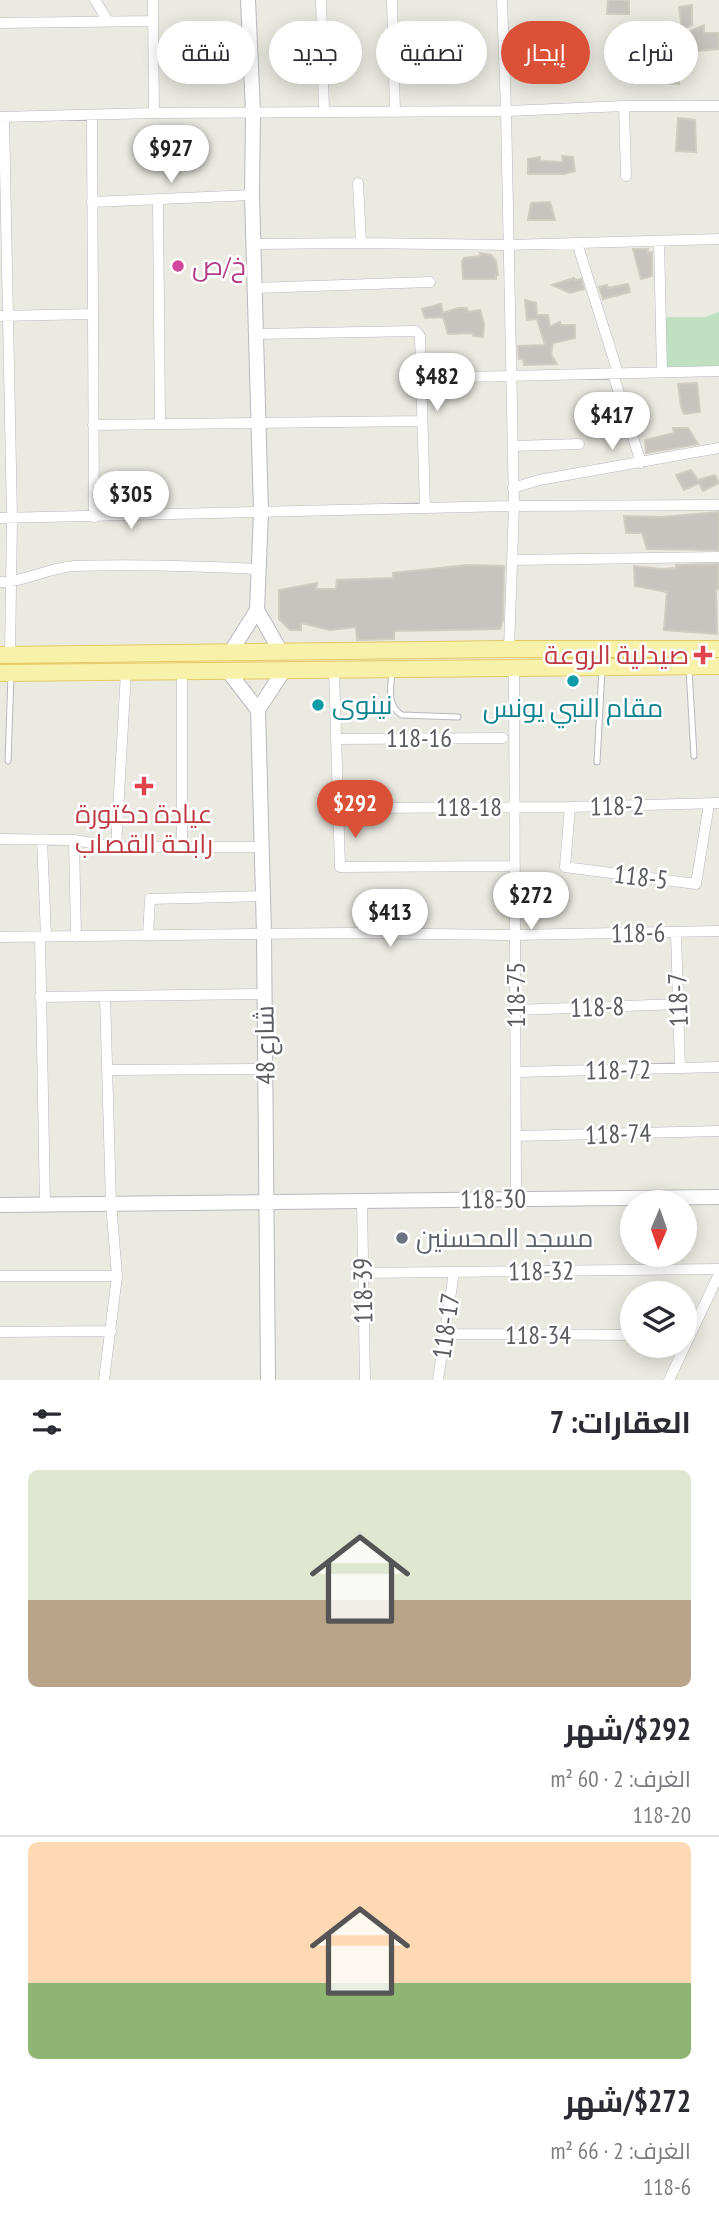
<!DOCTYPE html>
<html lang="ar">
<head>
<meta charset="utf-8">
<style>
	body { margin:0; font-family:"PT Sans Narrow",Cairo,sans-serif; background:#f2f2f3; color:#2b2b33; direction:rtl; height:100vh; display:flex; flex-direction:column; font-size:26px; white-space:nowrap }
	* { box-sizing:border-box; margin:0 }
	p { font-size:23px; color:#7c7c81 }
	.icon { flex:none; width:38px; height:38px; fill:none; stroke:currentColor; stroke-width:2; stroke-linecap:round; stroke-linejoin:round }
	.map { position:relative; height:1380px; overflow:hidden; direction:ltr }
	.drawer { display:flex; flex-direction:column; background:#fff; flex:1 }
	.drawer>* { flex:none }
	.banner { position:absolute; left:21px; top:21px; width:677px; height:63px; direction:rtl; display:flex; gap:14px }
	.needle { width:46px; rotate:182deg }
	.tools { position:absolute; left:620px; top:1190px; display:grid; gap:14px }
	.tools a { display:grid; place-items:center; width:77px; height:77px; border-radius:50%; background:#fff; box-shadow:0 4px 18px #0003; font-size:35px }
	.price { position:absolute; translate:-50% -60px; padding:0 16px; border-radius:24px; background:#fff; color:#222; font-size:23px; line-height:46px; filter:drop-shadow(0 2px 4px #0008) }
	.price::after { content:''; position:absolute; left:50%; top:42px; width:21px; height:16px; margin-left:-10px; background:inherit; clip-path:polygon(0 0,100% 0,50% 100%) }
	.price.current { background:#da5138; color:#fff }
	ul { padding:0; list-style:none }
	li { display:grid; align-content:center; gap:14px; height:371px; padding:0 28px }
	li+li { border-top:2px solid #e1e1e2 }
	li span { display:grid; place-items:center; height:217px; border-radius:10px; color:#555 }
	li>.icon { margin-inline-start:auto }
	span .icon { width:126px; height:126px; fill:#fffc; stroke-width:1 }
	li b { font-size:30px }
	h2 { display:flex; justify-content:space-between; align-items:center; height:84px; padding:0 28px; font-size:30px }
	.pill { padding:0 24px; border-radius:32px; background:#fff; box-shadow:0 4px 18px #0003; font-size:24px; line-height:63px }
	.pill.current { background:#da5138; color:#fff }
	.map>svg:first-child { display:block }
	.green { fill:#bfe1c2 }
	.building { fill:#c7c4be; stroke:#cfccc0; stroke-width:2 }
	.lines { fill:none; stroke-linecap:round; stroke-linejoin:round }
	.lane-casing { stroke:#b7b8bd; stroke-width:7 }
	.street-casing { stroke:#b7b8bd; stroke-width:11 }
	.secondary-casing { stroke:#b7b9bf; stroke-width:16 }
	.primary-casing { stroke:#e5c961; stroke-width:18 }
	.lane { stroke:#fff; stroke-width:5 }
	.street { stroke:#fff; stroke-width:10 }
	.secondary { stroke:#fff; stroke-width:14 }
	.primary { stroke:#f8f1aa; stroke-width:16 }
	.hotel-dot { fill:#d1479c; stroke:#fff; stroke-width:2.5 }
	.health-dot { fill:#e0444e; stroke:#fff; stroke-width:2.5 }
	.culture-dot { fill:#0f9aa8; stroke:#fff; stroke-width:2.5 }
	.worship-dot { fill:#6b7280; stroke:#fff; stroke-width:2.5 }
	.labels { text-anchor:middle; stroke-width:5; stroke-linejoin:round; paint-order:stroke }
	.hotel-label { font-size:26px; fill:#b23c85; stroke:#fff; text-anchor:start }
	.health-label { font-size:26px; fill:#be3a42; stroke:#fff; text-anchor:end }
	.culture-label { font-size:26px; fill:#0d838f; stroke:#fff; text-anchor:start }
	.street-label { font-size:26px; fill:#5a5c61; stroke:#fff }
	.worship-label { font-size:26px; fill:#5b616d; stroke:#fff; text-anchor:start }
</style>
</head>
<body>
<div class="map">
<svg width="719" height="1380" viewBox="0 0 719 1380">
	<rect width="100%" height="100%" fill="#ebeae1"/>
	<!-- green -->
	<path class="green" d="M719 312V368H667L664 317H705Z"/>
	<!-- building -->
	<path class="building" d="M608 0H629V14H607Z
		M692 5V25L682 29 679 7Z
		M704 25V33H718L719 49 696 51 689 48 688 32Z
		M663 64H678L679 84 665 83Z
		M678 118 695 120 696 152 676 151Z
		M562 156 573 157 575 171 564 174H528V159L540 157V161L563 162Z
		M550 202 555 220H528L531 203Z
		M633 249H648V253L652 252V276L641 279Z
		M480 253 491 255 496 261 498 275H496V279H463L462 261 464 258 481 256Z
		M574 278 575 280 581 279 584 289 570 293 552 285Z
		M628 284 630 292 603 299 599 287 607 285 608 288Z
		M525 300 536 303 537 315H548L550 327 560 322 561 325H575V338L553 343 551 354 557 364 524 365 523 359H519L518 346 545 345 537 319 527 320Z
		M441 304 443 313 458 308H467L468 312 480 310 484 324 483 337 473 336 474 333 448 334 443 317 425 318 422 309Z
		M697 383 700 412 684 414 681 407 678 384Z
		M673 428H688L698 444 646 453 645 440 674 433Z
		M691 470 698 480 715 475 719 483 703 491 699 483 684 490 676 475Z
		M719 512V550L647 549 642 533H626L624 516 662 517Z
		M718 564V589H716L717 634 664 630 667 592 635 586 634 566 662 569 676 568V565Z
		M468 565 504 566 503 620 500 629 394 631V639L357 640 356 627 330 630 301 623V630H290L279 619V590L317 583 316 589H336L337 580 393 578V573Z"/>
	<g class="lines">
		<!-- lane casing -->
		<g class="lane-casing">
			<path id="lane" d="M689 669 694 756
				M392 671C391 687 386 706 402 715L458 717
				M8 761 11 676
				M597 762 602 669"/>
		</g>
		<!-- street casing -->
		<g class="street-casing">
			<path id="street" d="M95 0 108 21
				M153 0 154 113
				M321 0 324 112
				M392 0 395 112
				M502 0 506 111 514 506 509 649
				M0 23 153 21
				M624 106 626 176
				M92 115 94 517
				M0 117 154 113 506 111 624 106H719
				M4 117 12 518 10 655
				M358 183 361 243
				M158 201 160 424
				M92 202 252 195
				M659 241 662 372
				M577 243 618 373
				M254 244 361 243 508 245 719 239
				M256 288 430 282
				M0 316 93 314
				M257 334 416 331 420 336 425 508
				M613 374 641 463
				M421 378 719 371
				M93 425 422 421
				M513 446 579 444
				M513 488 539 480 719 448
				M0 518 514 506 719 505
				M513 560 719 557
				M0 582C25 582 47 568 74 566 135 564 197 566 258 569
				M514 666 516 1198
				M334 668 340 867 515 866
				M336 739 503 738
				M570 807 565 867 696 884 709 804
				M339 808 570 807 719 803
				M0 839 74 840 116 847H261
				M42 840 46 936
				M74 840 76 937
				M116 847 126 672
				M182 847V671
				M676 932 680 1068
				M148 936 150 899 263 896
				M0 937 347 933 515 935 719 931
				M40 937 45 1203
				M40 997 265 994
				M516 1010 679 1004
				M108 1070 265 1069
				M516 1072 719 1067
				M516 1136 719 1131
				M362 1201 365 1380
				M363 1273 719 1269
				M0 1276H117
				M0 1332 111 1331
				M445 1334 632 1335
				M104 1380 117 1276 111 1203 105 996
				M438 1380 454 1272
				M669 1380 719 1274"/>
		</g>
		<!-- secondary casing -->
		<g class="secondary-casing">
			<path id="secondary" d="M257 610 281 652
				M230 653 257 610 261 512 252 195 253 112 248 0
				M228 671 258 710
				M258 710 264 934 268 1380
				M258 710 284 670
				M0 1205 719 1197"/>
		</g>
		<!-- primary casing -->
		<g class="primary-casing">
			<path id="primary" d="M0 655 509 649H719
				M0 673 719 666"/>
		</g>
		<!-- lane -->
		<use href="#lane" class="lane"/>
		<!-- street -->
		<use href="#street" class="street"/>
		<!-- secondary -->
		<use href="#secondary" class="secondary"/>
		<!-- primary -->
		<use href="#primary" class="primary"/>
	</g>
	<!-- markers -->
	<circle class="hotel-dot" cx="178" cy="266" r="7"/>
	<g class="health-dot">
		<path d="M699.5 644.5h7v7h7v7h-7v7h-7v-7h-7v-7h7z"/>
		<path d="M140.5 775.5h7v7h7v7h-7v7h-7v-7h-7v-7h7z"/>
	</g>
	<g class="culture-dot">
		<circle cx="573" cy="681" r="7"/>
		<circle cx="318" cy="705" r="7"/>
	</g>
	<circle class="worship-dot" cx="402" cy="1238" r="7"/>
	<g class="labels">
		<!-- hotel labels -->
		<g class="hotel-label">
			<text x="192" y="275">خ/ص</text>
		</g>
		<!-- health labels -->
		<g class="health-label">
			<text x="689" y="664">صيدلية الروعة</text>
			<text x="144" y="823" text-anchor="middle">عيادة دكتورة<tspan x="144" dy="30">رابحة القصاب</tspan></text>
		</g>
		<!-- culture labels -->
		<g class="culture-label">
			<text x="332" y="714">نينوى</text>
			<text x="573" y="717" text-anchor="middle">مقام النبي يونس</text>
		</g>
		<!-- street labels -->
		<g class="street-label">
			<text x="419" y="747">118-16</text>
			<text transform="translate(617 806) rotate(-1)" y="9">118-2</text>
			<text x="469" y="816">118-18</text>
			<text transform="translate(641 877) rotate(7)" y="9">118-5</text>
			<text transform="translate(638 933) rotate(-1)" y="9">118-6</text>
			<text transform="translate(516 995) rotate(-90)" y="9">118-75</text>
			<text transform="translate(678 1000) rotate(-92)" y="9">118-7</text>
			<text transform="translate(597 1007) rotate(-2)" y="9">118-8</text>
			<text transform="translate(265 1045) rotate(-91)" y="9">شارع 48</text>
			<text transform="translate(618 1070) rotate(-1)" y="9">118-72</text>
			<text transform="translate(618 1134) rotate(-2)" y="9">118-74</text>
			<text transform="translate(493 1199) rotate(-1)" y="9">118-30</text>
			<text transform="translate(541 1271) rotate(-1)" y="9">118-32</text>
			<text transform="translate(363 1291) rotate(-91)" y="9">118-39</text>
			<text transform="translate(446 1326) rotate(-82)" y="9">118-17</text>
			<text x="538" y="1344">118-34</text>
		</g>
		<!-- worship labels -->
		<g class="worship-label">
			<text x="416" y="1247">مسجد المحسنين</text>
		</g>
	</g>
</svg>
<div class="tools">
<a><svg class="needle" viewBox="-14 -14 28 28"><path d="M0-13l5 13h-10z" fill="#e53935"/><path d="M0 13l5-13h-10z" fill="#7c7c81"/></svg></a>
<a><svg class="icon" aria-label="layers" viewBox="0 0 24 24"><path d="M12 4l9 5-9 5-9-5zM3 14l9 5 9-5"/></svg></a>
</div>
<b class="price" style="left:171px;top:185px">$927</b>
<b class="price" style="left:437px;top:413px">$482</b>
<b class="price" style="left:612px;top:452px">$417</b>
<b class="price" style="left:131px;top:531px">$305</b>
<b class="price current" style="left:355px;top:840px">$292</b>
<b class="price" style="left:531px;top:932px">$272</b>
<b class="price" style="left:390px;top:949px">$413</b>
<div class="banner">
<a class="pill">شراء</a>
<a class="pill current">إيجار</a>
<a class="pill">تصفية</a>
<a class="pill">جديد</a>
<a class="pill">شقة</a>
</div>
</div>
<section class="drawer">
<h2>العقارات: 7<svg class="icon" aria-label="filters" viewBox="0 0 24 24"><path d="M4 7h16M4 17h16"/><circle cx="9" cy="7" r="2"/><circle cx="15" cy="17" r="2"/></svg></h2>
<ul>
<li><span style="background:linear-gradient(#dfe7d0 60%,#b9a48a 0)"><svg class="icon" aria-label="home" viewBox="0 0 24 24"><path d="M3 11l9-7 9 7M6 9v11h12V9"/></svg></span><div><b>$292/شهر</b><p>الغرف: 2 · 60 m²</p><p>118-20</p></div></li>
<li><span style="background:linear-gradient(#ffd9b3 65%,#8fb573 0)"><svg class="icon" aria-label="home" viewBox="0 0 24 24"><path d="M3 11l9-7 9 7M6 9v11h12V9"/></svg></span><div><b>$272/شهر</b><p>الغرف: 2 · 66 m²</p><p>118-6</p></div></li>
</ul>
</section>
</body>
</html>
